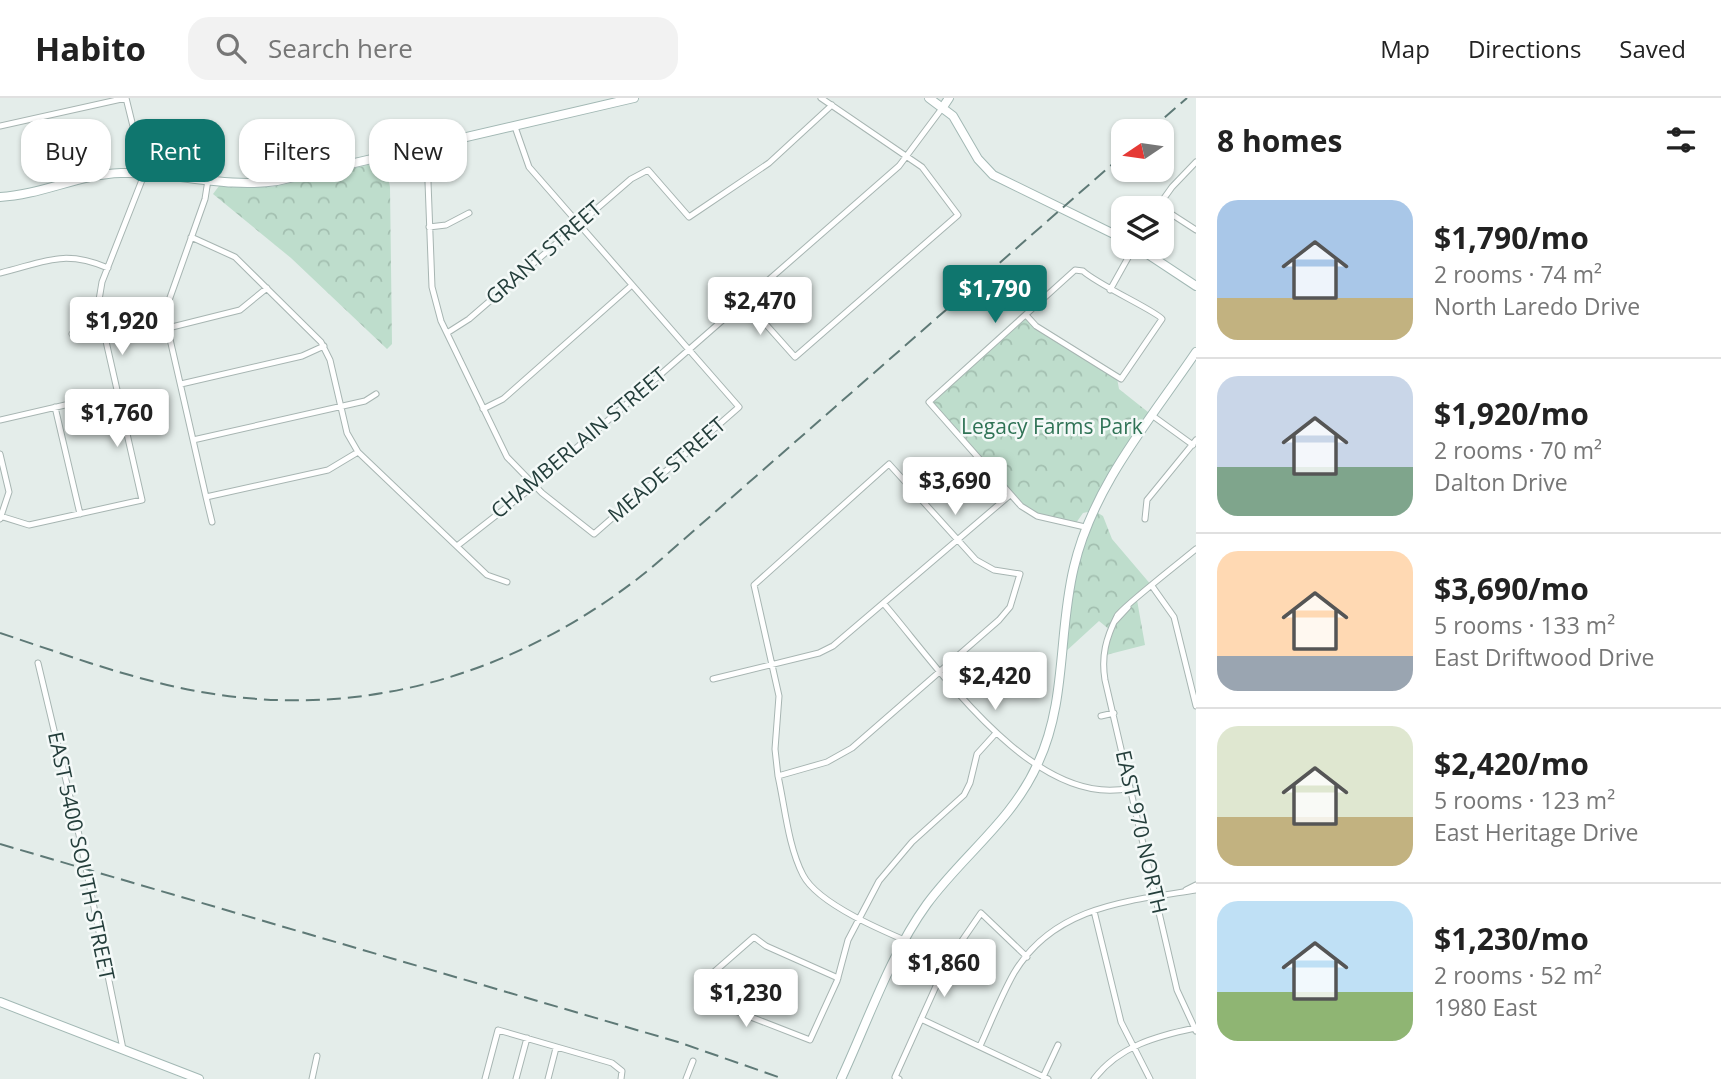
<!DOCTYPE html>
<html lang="en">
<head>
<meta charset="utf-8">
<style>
	body { margin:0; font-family:"Open Sans",sans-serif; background:#f2f2f2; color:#222; height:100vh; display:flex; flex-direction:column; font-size:26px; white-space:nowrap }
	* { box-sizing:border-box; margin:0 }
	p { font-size:23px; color:#767676 }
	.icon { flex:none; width:38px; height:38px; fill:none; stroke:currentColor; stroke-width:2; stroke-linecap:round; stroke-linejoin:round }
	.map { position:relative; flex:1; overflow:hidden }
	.drawer { display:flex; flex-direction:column; background:#fff; width:525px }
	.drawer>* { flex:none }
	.banner { position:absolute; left:21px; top:21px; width:665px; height:63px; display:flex; gap:14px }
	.needle { width:46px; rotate:257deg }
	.buttons { position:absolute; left:1111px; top:21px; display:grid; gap:14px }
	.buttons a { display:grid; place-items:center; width:63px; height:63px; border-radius:14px; background:#fff; box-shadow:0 2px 5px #0004; font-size:35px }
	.price { position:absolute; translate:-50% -60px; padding:0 16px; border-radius:7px; background:#fff; color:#222; font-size:23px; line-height:46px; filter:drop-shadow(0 2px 4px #0008) }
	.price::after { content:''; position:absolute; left:50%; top:42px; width:21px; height:16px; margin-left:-10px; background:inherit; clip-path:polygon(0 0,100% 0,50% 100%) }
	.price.selected { background:#0f766e; color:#fff }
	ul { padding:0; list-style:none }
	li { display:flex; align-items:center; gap:21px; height:175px; padding:0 21px }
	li+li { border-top:2px solid #e0e0e0 }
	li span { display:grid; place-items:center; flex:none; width:196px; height:140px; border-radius:21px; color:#555 }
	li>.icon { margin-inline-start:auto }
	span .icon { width:84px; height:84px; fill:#fffc; stroke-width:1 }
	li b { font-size:30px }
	h2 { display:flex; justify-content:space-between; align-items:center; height:84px; padding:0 21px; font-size:30px }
	.tag { padding:0 24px; border-radius:21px; background:#fff; box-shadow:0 2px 5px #0004; font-size:24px; line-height:63px }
	.tag.selected { background:#0f766e; color:#fff }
	header { display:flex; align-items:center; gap:42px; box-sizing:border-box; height:98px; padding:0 35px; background:#fff; border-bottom:2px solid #e0e0e0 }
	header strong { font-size:33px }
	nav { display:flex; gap:38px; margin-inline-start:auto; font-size:24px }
	.search { width:490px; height:63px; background:#f2f2f2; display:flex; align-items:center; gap:18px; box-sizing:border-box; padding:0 24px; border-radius:21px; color:#767676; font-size:26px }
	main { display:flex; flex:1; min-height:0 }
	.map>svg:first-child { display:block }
	.forest { fill:url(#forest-crowns) }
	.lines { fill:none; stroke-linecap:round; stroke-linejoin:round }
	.street-casing { stroke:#a7b5b2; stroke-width:7 }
	.secondary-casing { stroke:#a2b8b4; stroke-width:10 }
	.street { stroke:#fff; stroke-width:5 }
	.secondary { stroke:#fff; stroke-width:8 }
	.rail { stroke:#5e7976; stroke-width:2; stroke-dasharray:14 7; stroke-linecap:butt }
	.labels { text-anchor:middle; stroke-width:5; stroke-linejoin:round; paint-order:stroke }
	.street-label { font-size:21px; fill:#243e3b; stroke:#f4f9f8 }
	.park-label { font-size:21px; fill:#307356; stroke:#f4f9f8 }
</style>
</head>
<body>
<header>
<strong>Habito</strong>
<div class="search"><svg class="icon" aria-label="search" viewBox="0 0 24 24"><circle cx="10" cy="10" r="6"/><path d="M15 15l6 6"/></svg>Search here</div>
<nav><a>Map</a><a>Directions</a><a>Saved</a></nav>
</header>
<main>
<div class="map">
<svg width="1196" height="981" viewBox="0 0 1196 981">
	<defs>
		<pattern id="forest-crowns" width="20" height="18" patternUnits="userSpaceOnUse" patternTransform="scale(1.75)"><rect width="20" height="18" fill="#beddcc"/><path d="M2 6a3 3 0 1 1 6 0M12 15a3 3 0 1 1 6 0" fill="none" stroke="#a3bfb0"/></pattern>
	</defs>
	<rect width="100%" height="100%" fill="#e4edea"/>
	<!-- forest -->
	<path class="forest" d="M385 63 390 89 392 246 387 251 291 160 213 96 219 88 272 89Z
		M1026 217 1036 228 1117 280 1119 291 1153 318 1092 413 1083 415 1076 425 1029 415 930 308 931 301Z
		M1098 415 1103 418 1112 441 1152 488 1137 502 1145 547 1102 558 1110 532 1099 523 1063 556 1070 485 1085 429Z"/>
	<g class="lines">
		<!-- street casing -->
		<g class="street-casing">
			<path id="street" d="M0 28 126 0
				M420 51 428 84 432 189 441 223 507 359 542 395 594 436 739 309 529 69 515 29
				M212 57 205 101 167 208V228L193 342 365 303 376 296
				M1159 108 1196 132
				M1157 110 1172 89 1196 64
				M429 129 446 127 469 115
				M191 139 235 159 321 244 330 262 347 335 358 354 487 477 507 484
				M0 175C45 164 63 151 108 170
				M1110 192 1134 149
				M744 202 795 259 958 117 922 69 821 0
				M1026 217 1036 228 1121 281 1162 221C1158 214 1098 187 1083 173L1075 172 929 304 1021 408 1037 418 1085 429
				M168 230 240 212 267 190
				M447 235 469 221 631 81 648 72 689 119 769 65 832 7
				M72 236 102 229
				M181 286 302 258 324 248
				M55 309 80 416
				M483 311 503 301 632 187
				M1153 318 1193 347
				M0 322 117 295
				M193 342 206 399 328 372 358 354
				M0 356 9 394 0 421
				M206 399 212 424
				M0 418 29 427 142 402 98 208 102 184 142 82V65L126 0
				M1145 421 1147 402 1196 342
				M457 448 526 394 899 68 943 9
				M1196 451C1184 461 1120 511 1117 518 1106 540 1101 558 1105 582L1177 892 1196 933
				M1152 488 1174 519 1196 608
				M884 506C939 570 1034 712 1130 690
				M1115 523 1128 509
				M38 565 80 741 123 951
				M713 581 819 555 833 548 1010 397
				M1101 618 1114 615
				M778 678 827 664 852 650 999 522 1010 509 1020 476 994 472 976 462 889 366 754 487 779 598 775 651 778 678C785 709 788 748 803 777 821 812 911 844 949 861
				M1186 792 1196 787
				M1094 813 1121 924 1150 981
				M838 880 766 848 754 839 706 881 702 896 707 902 810 942 837 883 848 842 879 783 912 744 964 697 970 685 977 656 996 635
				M921 921 1048 981
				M980 948C991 924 1001 898 1014 875 1054 808 1127 803 1196 792
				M1043 979 1058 947
				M312 981 317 958
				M485 981 498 932 612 965 622 973 621 981
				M516 981 527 940
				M548 981 556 950
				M686 981 693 963
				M899 981 895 979 946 866 981 815 1027 859
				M1094 981C1119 948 1157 938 1195 930"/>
		</g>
		<!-- secondary casing -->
		<g class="secondary-casing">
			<path id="secondary" d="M929 0 953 18 978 61 993 77 1124 141
				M943 9 949 0
				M0 99C41 97 80 76 121 75 173 73 224 91 277 83L634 0
				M1137 149 1196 188
				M0 904 199 981
				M841 981C868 923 890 857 927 806 963 757 1013 722 1038 665 1067 603 1058 534 1074 469 1093 388 1150 322 1196 254"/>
		</g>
		<!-- street -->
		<use href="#street" class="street"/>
		<!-- secondary -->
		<use href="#secondary" class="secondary"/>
		<!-- rail -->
		<path class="rail" d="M1149 33 1187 0
			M0 535C70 558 141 585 214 596 374 621 526 571 650 471L1124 56
			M0 746 678 944 784 981"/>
	</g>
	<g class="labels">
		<!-- street labels -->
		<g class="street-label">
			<text transform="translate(544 155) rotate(-41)" y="7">GRANT STREET</text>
			<text transform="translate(579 345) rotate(-40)" y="7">CHAMBERLAIN STREET</text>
			<text transform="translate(667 372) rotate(-41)" y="7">MEADE STREET</text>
			<text transform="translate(1141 734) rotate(77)" y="7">EAST 970 NORTH</text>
			<text transform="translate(81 758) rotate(78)" y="7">EAST 5400 SOUTH STREET</text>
		</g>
		<!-- park labels -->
		<g class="park-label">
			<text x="1052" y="336">Legacy Farms Park</text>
		</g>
	</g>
</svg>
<div class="buttons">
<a><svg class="needle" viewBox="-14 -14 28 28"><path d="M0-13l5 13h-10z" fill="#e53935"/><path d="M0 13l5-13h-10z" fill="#767676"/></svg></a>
<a><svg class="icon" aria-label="layers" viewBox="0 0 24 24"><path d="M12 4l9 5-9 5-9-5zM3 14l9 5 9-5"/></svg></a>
</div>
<b class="price selected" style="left:995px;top:227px">$1,790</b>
<b class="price" style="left:760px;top:239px">$2,470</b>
<b class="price" style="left:122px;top:259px">$1,920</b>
<b class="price" style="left:117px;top:351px">$1,760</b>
<b class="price" style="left:955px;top:419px">$3,690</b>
<b class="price" style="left:995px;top:614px">$2,420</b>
<b class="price" style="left:944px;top:901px">$1,860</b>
<b class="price" style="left:746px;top:931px">$1,230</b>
<div class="banner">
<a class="tag">Buy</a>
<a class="tag selected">Rent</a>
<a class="tag">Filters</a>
<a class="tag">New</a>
</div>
</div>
<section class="drawer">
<h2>8 homes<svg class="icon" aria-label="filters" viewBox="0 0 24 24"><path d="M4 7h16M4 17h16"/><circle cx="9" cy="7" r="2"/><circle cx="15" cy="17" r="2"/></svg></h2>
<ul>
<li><span style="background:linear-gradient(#a9c7e8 70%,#c2b280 0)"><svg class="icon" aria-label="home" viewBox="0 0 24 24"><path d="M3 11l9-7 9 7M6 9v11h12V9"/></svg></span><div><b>$1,790/mo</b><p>2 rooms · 74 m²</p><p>North Laredo Drive</p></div></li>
<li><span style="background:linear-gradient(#c9d6e8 65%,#7fa58c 0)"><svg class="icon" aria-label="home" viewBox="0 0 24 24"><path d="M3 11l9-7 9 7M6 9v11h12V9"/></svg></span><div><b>$1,920/mo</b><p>2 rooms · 70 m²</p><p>Dalton Drive</p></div></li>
<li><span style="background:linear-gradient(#ffd9b3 75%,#9aa5b1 0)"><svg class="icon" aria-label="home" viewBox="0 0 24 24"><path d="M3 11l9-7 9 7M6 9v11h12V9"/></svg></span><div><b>$3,690/mo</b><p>5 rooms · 133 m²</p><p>East Driftwood Drive</p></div></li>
<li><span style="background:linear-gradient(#dfe7d0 65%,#c2b280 0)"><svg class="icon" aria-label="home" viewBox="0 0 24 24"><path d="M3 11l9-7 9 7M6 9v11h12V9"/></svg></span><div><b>$2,420/mo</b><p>5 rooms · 123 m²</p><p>East Heritage Drive</p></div></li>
<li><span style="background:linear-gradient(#bfe0f5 65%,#8fb573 0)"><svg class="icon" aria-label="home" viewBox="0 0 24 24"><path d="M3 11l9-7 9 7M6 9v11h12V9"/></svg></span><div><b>$1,230/mo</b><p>2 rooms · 52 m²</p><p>1980 East</p></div></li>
</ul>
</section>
</main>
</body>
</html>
